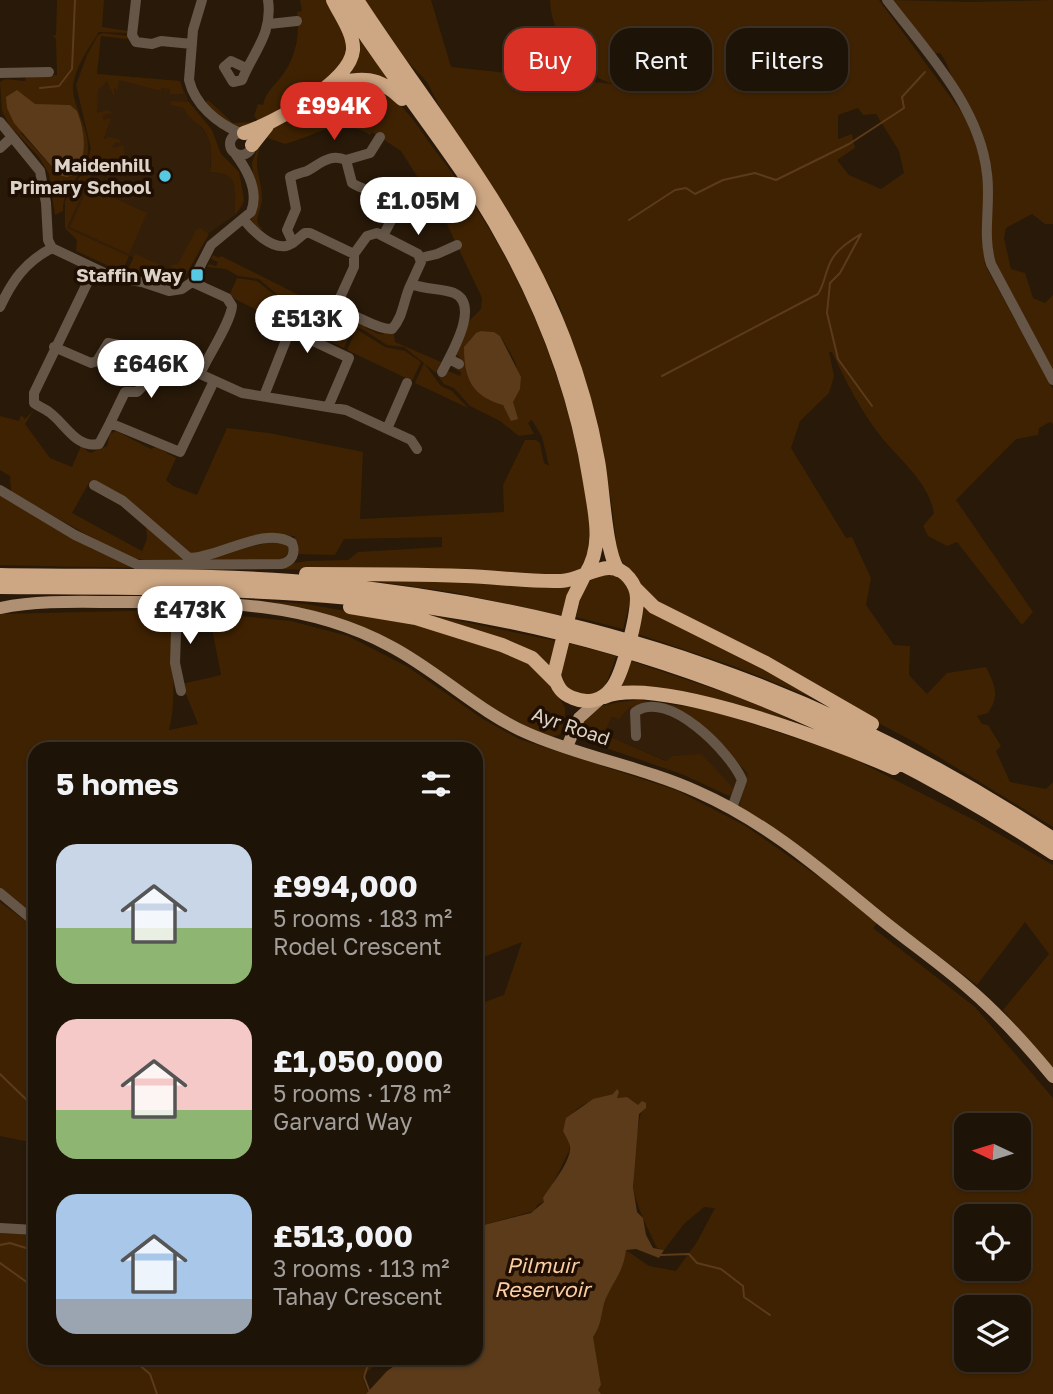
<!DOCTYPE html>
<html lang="en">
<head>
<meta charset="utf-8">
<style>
	body { margin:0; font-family:"Golos Text",sans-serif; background:#2b2015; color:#f1f3f6; height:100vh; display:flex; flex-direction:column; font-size:26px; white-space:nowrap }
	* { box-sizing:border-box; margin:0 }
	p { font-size:23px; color:#a19e9b }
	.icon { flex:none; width:38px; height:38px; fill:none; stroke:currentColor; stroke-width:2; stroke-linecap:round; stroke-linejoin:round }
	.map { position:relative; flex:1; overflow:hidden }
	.sheet { position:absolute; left:28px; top:742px; width:455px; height:623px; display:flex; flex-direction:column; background:#1e1307; border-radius:21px; box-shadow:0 2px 5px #0004,0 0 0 2px #3c3228 }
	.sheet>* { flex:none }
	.hud { position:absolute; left:504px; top:28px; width:443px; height:63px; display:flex; gap:14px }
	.needle { width:46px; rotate:274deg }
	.buttons { position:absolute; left:954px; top:1113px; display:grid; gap:14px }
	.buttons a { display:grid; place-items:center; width:77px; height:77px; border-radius:14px; background:#1e1307; box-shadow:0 2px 5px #0004,0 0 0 2px #3c3228; font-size:35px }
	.price { position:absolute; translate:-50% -60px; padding:0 16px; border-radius:24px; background:#fff; color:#222; font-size:23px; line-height:46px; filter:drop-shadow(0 2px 4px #0008) }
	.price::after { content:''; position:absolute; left:50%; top:42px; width:21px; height:16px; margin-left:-10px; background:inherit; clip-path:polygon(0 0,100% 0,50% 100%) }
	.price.on { background:#d93025; color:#fff }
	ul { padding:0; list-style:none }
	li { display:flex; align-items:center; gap:21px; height:175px; padding:0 28px }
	li span { display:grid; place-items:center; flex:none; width:196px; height:140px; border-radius:21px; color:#555 }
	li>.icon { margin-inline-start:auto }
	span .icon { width:84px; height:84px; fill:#fffc; stroke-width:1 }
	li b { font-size:30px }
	h2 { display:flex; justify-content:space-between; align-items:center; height:84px; padding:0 28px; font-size:30px }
	.tag { padding:0 24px; border-radius:21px; background:#1e1307; box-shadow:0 2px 5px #0004,0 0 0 2px #3c3228; font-size:24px; line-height:63px }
	.tag.on { background:#d93025; color:#fff }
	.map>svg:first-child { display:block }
	.built { fill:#331e09 }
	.green { fill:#3f2202; fill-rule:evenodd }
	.water { fill:#5b3b1a }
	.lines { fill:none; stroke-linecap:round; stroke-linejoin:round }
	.stream { stroke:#5b3b1a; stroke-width:2 }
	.minor { stroke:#655648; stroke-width:10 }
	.major { stroke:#b09073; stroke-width:12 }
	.highway { stroke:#cda784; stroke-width:14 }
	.poi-dot { fill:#57c9e2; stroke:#1e0f02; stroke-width:2.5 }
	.labels { text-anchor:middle; stroke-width:7; stroke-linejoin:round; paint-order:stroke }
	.poi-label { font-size:19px; font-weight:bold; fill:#ddd2c8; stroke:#1e0f02; text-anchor:end }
	.street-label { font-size:19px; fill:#ddd2c8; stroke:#1e0f02 }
	.water-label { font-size:21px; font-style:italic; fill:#fdcea4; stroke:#1e0f02 }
</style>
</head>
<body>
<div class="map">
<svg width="1053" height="1394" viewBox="0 0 1053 1394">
	<rect width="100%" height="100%" fill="#281909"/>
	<!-- built -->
	<path class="built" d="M88 73 180 81 189 102 204 121 199 125 208 136 211 150 210 171 239 172 244 196 243 206 235 215 205 236 184 273 129 256 67 228 100 153Z
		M650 706 693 717 706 728 748 775 740 803 729 796 733 789 604 734 612 717 619 718 629 707Z"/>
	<!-- green -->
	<path class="green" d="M57 0H104L102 27 128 31V33L99 32C89 48 75 67 73 86 72 106 90 129 88 151 86 174 62 187 63 211L55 215 49 174 39 157 9 125 2 111 0 82 5 79 25 81 26 76 57 75 56 39 53 36 56 35ZM35 104 42 105 59 175 21 133Z
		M300 0H326C334 16 351 38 346 56 341 75 254 133 234 127 224 124 213 110 204 103L208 100 233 123 259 122 254 116 258 104 263 105C266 92 273 87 281 77 296 58 300 35 297 12L302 11Z
		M365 0H431L451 67 612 84 598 78 596 65C570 50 551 34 550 0H879L966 118 983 165 992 173C986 136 968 109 952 77 948 68 946 60 940 53L932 54 892 0 970 2 1053 0V224H1045L1032 214 1006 228 1004 238 1011 269 1025 273 1033 298 1045 303 1053 295V371L996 266 984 263 1053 389V424L1050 422 1039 428 1038 435 1016 439 956 500 1033 612 1022 625 957 542 947 546 928 536 923 526 934 513C928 482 902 462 882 438 862 413 845 380 832 352H829L834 376 829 393 800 421 791 448 846 538 852 537 871 578 866 605 894 645 910 646 909 675 927 694 947 673 986 667C995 685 1000 696 988 713L977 716 982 724 988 725 1001 746 996 751 1010 782 1046 789 1053 782V827L916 743 649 601 618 556 611 500 600 441 582 370 558 302 507 209 449 125 427 82 401 55ZM858 108 863 115 876 114 899 151 904 173 881 189 849 175 837 160 855 148 852 134 838 139V115Z
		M103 33 128 36 127 39 101 36 97 74 180 81 184 94H170V89L161 88V91L119 80 117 91 115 88 114 89V97L107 81 98 90 97 113 107 110 113 113 103 115V120L111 118 103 140 109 137 120 140V143L116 142 112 146 115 148 123 145 125 155 120 161 111 163 112 166 108 173 94 168 67 228 129 256 122 272 76 251 77 240 65 228V201L83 172 91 149 76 85 87 55 98 35Z
		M358 34 388 79 386 80 375 75 351 73 356 63Z
		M372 84C381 90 391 95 398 103 413 117 425 137 437 153 514 252 565 367 585 491 590 522 603 558 570 577 380 568 190 570 0 565V495L92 549 134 567 282 565 307 561 348 560 358 552 442 547V537L344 539 335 555 296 554 295 536 264 535 189 555 122 497 90 481 72 513 142 551 147 539 146 524 177 554 189 561 275 541 288 546 289 552 280 561C229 562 169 571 121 554L11 492 10 476 0 470V416L19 421 21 415 25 419 34 410 25 424 50 458 72 467 81 446 90 453 107 446 110 434 116 431 151 449 156 447 176 458 166 480 173 486 197 495 227 428 269 433 363 452 360 519 504 512 503 485 525 440H536L540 443 544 463 549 466 542 437 532 420 528 423 534 434 519 436 500 421 470 406 454 388 444 384 438 376 439 374 445 377 448 371 460 376 461 372 451 367 460 369 463 361 456 354 468 322 481 309 482 298 445 220 401 151 372 132 370 135C339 115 317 136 285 144L265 137C249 164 262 174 262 199 262 211 251 221 263 229L259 230 250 222 255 212 252 163 263 133 335 89ZM481 331 494 332 500 336C519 365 527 382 507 412L469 340Z
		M171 101 189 102 212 130 221 154 239 172 244 201 235 215C234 191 242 172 210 172 212 155 213 136 198 124 191 119 188 117 184 108L171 105Z
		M88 186 147 213 129 254 70 227Z
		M200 228 209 234 186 275 166 281 149 273 127 272 135 254 170 269 172 265 178 264 196 230Z
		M213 255 219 258 221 256 299 295H307L335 308 325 313 314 302 280 297 259 279 238 276 226 269 207 267 209 264 216 266 218 262 211 259Z
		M237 278 257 281 282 301 301 302 289 326 235 299 230 294Z
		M303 303 312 304 330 320 353 328 344 348 298 326 294 330 291 328Z
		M338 308 365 323 366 328 378 334H394L395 342 441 362 436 373 404 347 387 345 364 330 329 316Z
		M356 329 385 347 405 351 421 362 412 381 347 350Z
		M424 363 441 386 452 391 468 408 415 383Z
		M599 574 619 575 632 594 623 629 576 617 584 586Z
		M352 578 572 586 564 616 451 592Z
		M267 601 306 604 415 623 522 659 552 684 565 708V728L559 735 549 738 491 711 440 673 319 613Z
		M641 603 730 649 823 702 736 667 635 633Z
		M170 610C171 645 178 697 169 730L198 724 182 684 221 675 209 613 291 621 348 636 408 667 483 719 519 739 676 790 744 825 819 877 820 861 739 807 748 774C709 731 694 703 630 707L619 719 612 717 604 734 666 761 673 756 702 754 734 789 729 796 684 775 577 738 579 724 601 706 620 702 639 700 711 710 846 755 976 821 1053 865V1068L1003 1010 1049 954 1025 922 977 985 884 915 873 928 975 1007 1053 1098V1394H424L626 1250 649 1266 676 1271 697 1242 715 1208 704 1207 684 1224 664 1250 657 1248C648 1229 639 1212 634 1192 631 1180 637 1120 642 1111L627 1097 617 1098 613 1094C593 1098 567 1109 563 1131L570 1144 569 1151 544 1202 538 1204 534 1211 476 1227V1005L504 995 522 942 476 960V749H35V916L7 896 0 900V614ZM966 1125H1018V1178H966ZM966 1216H1018V1269H966ZM966 1307H1018V1360H966Z
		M426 614 556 641 549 669Z
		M568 643 616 656C607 686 599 710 565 686L561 669Z
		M628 660 750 701 833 739 618 690Z
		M0 902 35 928V1182L28 1162 30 1142 0 1136Z
		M0 1233 35 1235V1358H384L362 1376 369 1394H0Z"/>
	<!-- water -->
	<path class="water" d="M17 90 35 104 70 105 77 111C85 132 88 154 75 174L67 177 59 175 14 123 7 108 6 97Z
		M481 331 494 332 500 336 521 377 520 389 513 402 518 419 511 421 503 405C472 396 464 379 464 347L476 333Z
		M617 1089 619 1092 617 1098 627 1097 638 1105 642 1101 646 1103V1108L639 1114 633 1187 637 1212 643 1218 646 1235 653 1248 664 1250 659 1258 636 1249 626 1250C623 1272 616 1277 607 1296 600 1310 604 1321 593 1337L601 1385 598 1390 601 1394H366L387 1371 406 1358H476V1227L531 1213 544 1202 543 1198C550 1186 572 1161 570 1146 569 1142 565 1135 563 1131L566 1118 593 1099 613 1094Z"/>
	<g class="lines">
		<!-- stream -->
		<path class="stream" d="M40 88 59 86 72 69 75 0
			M629 220 675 190 686 188 695 194 723 180 755 173 776 180 849 144 904 108 902 97 925 72
			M662 376 818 294C825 283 825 272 831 261 837 249 850 241 861 234L840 273 830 283 827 313 838 359 872 406
			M0 1074 35 1108
			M0 1245 10 1243 26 1248 35 1240
			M661 1255 689 1254 697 1263 721 1269 743 1286 744 1297 770 1315
			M1018 1261 1028 1262
			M0 1263 35 1288
			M131 1358 150 1374 157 1394
			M369 1390 364 1377 370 1358"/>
		<!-- minor -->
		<path class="minor" d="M136 0 132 35 136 42 152 44 161 41 192 44
			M202 0 193 30 189 80C195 105 217 123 240 133
			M887 0C926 51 980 107 987 174 991 205 982 234 991 264L1053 380
			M269 24 297 21
			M246 68 231 61 224 67 233 82 242 80C253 52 273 34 268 0
			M0 73 49 72
			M0 122 40 171 46 203 48 240 52 248 113 277 142 282 169 291 182 289 192 282 211 245 251 212C259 192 248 171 236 155
			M230 144a11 11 0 1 1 22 0a11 11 0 1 1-22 0Z
			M0 148 11 138
			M346 160 370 153 380 137
			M395 206 423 188
			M244 220C252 230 271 249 286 246 293 245 299 237 305 233H310L354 254 367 236 377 233 418 254 421 262 411 284C426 290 441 288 454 293 481 305 451 354 442 372
			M293 243 287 230 296 209 290 177C296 174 301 173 307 171 320 164 330 153 346 160L352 183C365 192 386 192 394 204V215L383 236
			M354 254V267L338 302C342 312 381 330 392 329 404 316 403 300 411 284
			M420 258 437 254 457 245
			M94 269 34 393V403C39 407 44 408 49 412 65 423 76 449 99 444L110 423 180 452 214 381
			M0 307C12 281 25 262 52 248
			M54 347 91 363 97 361 108 343 146 350 200 374C208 356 231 322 232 306L227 298 192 282
			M449 359 459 364
			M200 374 242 393 346 410 411 440 417 449
			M264 396 290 330 349 358 328 407
			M110 423 125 392H137L141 388 156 354
			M387 429 407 383
			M0 490 75 535 138 565 281 564C292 562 296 553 292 543 265 525 219 558 189 558L123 501 94 485
			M177 602 175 663 181 691
			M636 736 635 712C668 688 730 752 742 780L732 808
			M0 893 35 922
			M0 1228 35 1230"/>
		<!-- major -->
		<path class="major" d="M0 608C40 600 80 602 120 602 214 602 305 600 390 646 438 671 477 711 527 733 581 757 643 767 698 792 766 822 819 868 876 915 905 939 937 961 966 986 998 1013 1026 1044 1053 1077
			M567 747 579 718 599 700"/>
		<!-- highway -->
		<path class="highway" d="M342 0C384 66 433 127 476 192 532 280 574 379 590 482 595 514 604 546 585 575
			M357 0C429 111 516 213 564 339 579 378 591 420 598 461 603 487 605 551 618 570
			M331 84C362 78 378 75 402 99
			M244 133C272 124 350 83 353 50 354 33 340 15 333 0
			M252 145 267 126
			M306 574C359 574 412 574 465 576 497 577 529 582 561 581 583 581 610 554 629 578 634 584 637 591 637 598 637 616 623 676 611 689 602 701 587 704 573 698 562 694 557 687 554 675L573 598 584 576
			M0 575C109 577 219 573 327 584 594 610 829 691 1053 839
			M0 587C116 588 234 587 350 598 602 620 842 714 1053 853
			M635 588 654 607 766 663 872 724
			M350 607 416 618 502 645 532 658 555 681
			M604 697C658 674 839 744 894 768"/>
	</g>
	<!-- markers -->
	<g class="poi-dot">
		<circle cx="165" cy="176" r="7"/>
		<rect x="190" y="268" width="14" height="14" rx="3.5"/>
	</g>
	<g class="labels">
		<!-- poi labels -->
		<g class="poi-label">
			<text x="151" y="172">Maidenhill<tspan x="151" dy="22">Primary School</tspan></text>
			<text x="183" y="282">Staffin Way</text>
		</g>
		<!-- street labels -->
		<g class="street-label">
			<text transform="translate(571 726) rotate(19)" y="7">Ayr Road</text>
		</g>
		<!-- water labels -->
		<g class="water-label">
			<text x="542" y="1273">Pilmuir<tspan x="542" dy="24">Reservoir</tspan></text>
		</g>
	</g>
</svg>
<div class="buttons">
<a><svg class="needle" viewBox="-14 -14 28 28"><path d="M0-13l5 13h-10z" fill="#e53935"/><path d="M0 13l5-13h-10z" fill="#a19e9b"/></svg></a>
<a><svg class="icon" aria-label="locate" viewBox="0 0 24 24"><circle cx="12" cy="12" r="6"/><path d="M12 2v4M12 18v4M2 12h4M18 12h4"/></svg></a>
<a><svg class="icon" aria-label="layers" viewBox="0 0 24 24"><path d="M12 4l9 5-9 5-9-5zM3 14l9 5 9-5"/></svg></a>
</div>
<b class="price on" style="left:334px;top:142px">£994K</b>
<b class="price" style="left:418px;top:237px">£1.05M</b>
<b class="price" style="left:307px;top:355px">£513K</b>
<b class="price" style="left:151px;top:400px">£646K</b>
<b class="price" style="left:190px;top:646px">£473K</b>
<div class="hud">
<a class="tag on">Buy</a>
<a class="tag">Rent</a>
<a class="tag">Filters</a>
</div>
<section class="sheet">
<h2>5 homes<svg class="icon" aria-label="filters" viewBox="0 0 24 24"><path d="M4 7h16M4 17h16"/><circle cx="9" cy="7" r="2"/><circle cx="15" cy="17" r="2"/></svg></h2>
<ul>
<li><span style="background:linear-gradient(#c9d6e8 60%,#8fb573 0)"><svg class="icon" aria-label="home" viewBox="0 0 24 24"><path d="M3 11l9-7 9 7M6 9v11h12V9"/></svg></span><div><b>£994,000</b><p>5 rooms · 183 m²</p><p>Rodel Crescent</p></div></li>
<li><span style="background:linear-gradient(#f6c9c9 65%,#8fb573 0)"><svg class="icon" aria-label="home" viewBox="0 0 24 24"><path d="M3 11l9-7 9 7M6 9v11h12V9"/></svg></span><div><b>£1,050,000</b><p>5 rooms · 178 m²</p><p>Garvard Way</p></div></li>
<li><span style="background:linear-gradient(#a9c7e8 75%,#9aa5b1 0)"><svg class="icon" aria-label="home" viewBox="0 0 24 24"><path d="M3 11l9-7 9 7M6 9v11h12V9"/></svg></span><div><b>£513,000</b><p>3 rooms · 113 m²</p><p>Tahay Crescent</p></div></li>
</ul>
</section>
</div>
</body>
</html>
